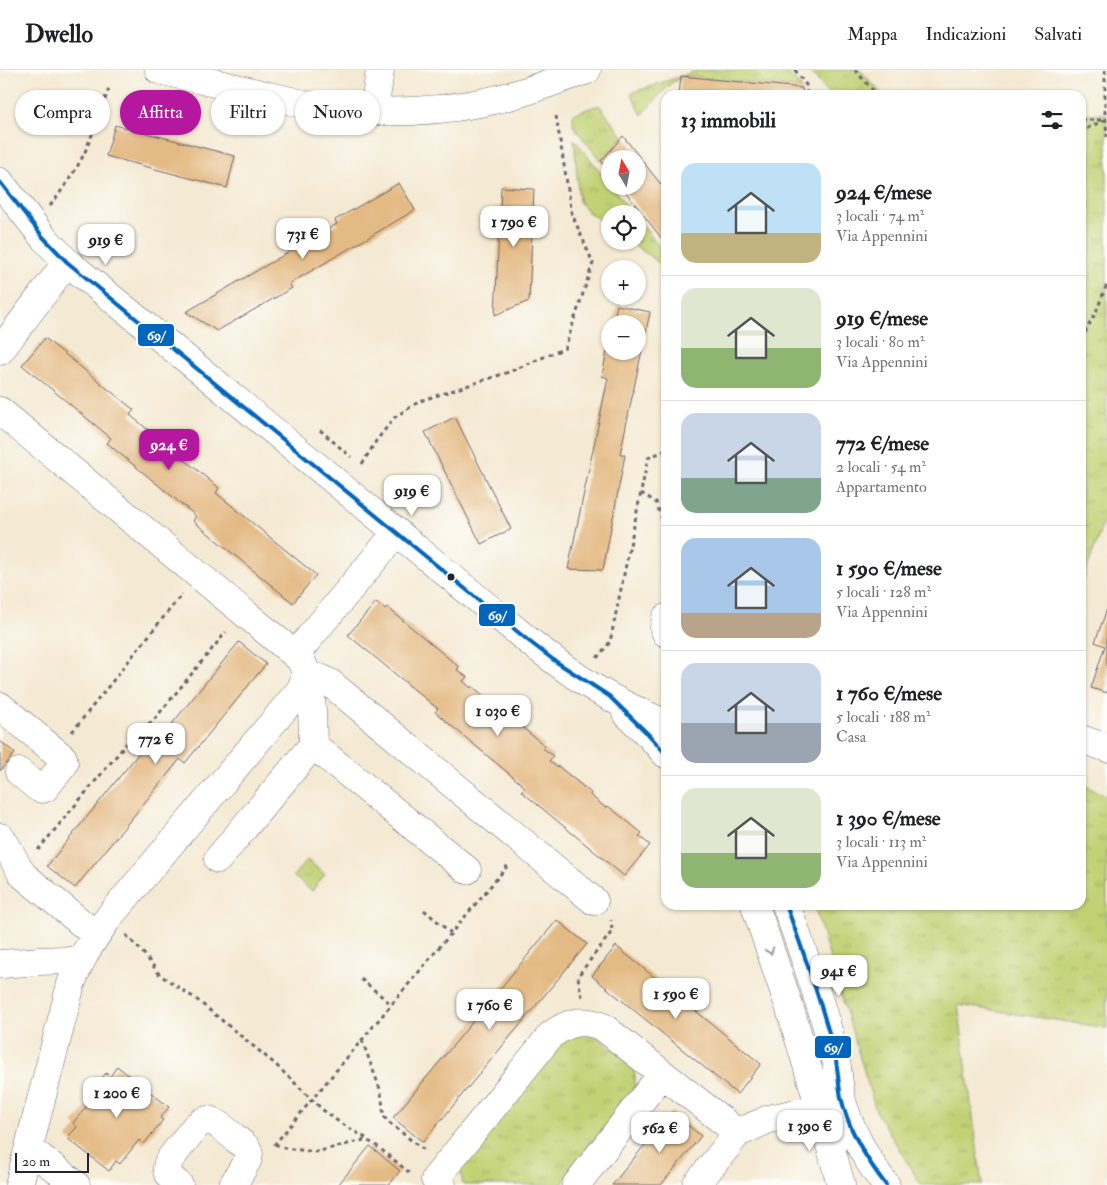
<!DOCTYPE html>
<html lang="it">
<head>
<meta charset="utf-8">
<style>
	body { margin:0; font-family:"IM FELL Double Pica",serif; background:#f6f6f6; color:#202124; height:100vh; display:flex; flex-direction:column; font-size:19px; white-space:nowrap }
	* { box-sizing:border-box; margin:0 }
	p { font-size:16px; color:#757577 }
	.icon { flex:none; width:28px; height:28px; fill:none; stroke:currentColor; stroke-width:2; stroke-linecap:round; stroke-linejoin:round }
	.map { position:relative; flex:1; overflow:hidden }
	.drawer { position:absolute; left:661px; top:20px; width:425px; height:820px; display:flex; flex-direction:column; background:#fff; border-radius:15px; box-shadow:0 1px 4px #0004 }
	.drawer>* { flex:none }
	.guide { position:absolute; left:15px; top:20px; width:475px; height:45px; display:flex; gap:10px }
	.needle { width:32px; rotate:350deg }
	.tools { position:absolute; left:601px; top:80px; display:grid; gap:10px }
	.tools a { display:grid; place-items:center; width:45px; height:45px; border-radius:50%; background:#fff; box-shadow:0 1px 4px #0004; font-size:25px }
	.scale { position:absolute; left:15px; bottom:12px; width:74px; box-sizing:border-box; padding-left:5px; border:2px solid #22223b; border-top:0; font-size:14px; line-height:18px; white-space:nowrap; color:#22223b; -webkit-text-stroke:4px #fdfcf7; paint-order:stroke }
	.price { position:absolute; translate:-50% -42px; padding:0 11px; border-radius:10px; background:#fff; color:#222; font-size:16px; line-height:32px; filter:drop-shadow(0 1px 2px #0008) }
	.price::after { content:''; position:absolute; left:50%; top:30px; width:15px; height:11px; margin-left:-8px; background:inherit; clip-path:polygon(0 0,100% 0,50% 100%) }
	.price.active { background:#b5179e; color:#fff }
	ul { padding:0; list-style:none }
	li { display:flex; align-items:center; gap:15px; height:125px; padding:0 20px }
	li+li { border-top:1px solid #e0e0e0 }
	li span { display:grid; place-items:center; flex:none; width:140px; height:100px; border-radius:15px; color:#555 }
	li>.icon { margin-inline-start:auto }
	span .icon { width:60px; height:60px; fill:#fffc; stroke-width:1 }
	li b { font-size:21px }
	h2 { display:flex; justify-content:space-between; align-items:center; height:60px; padding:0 20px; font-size:21px }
	.chip { padding:0 18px; border-radius:22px; background:#fff; box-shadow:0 1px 4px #0004; font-size:18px; line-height:45px }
	.chip.active { background:#b5179e; color:#fff }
	header { display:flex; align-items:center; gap:30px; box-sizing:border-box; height:70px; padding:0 25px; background:#fff; border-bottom:1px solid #e0e0e0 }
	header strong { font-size:24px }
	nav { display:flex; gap:28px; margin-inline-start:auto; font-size:18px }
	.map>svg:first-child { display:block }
	.grass { fill:url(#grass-tufts); stroke:#727a57 }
	.building { fill:#e4ba84 }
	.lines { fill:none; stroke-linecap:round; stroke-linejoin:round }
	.minor-casing { stroke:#6c6870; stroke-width:29 }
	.path { stroke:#6c6870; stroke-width:3; stroke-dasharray:4 4; stroke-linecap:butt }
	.minor { stroke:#fff; stroke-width:28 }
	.bus-1-casing { stroke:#fdfcf7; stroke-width:8 }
	.bus-1 { stroke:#0065bd; stroke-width:4 }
	.oneway { stroke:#9c9ca7 }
	.bus-dot { fill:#22223b; stroke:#fdfcf7; stroke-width:2 }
	.line-badge { stroke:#fdfcf7; stroke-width:2 }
	.badge-label { font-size:14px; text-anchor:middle; font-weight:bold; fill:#fff }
</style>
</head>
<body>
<header>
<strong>Dwello</strong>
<nav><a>Mappa</a><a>Indicazioni</a><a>Salvati</a></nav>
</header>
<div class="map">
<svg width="1107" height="1115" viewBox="0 0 1107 1115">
	<defs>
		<pattern id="grass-tufts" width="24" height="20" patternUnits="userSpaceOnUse" patternTransform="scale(1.25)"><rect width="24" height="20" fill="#c1d173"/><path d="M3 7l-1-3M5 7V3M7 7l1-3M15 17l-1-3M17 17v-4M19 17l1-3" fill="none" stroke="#a6b364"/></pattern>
	</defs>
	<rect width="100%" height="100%" fill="#fdfcf7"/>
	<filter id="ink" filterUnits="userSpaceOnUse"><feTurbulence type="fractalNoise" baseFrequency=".02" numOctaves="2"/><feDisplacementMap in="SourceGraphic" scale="10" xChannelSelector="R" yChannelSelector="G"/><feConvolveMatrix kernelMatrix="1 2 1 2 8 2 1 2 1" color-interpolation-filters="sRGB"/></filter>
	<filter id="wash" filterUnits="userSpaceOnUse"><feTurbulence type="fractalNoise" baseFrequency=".0096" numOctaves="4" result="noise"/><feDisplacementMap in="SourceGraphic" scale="20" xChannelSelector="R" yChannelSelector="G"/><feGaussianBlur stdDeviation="1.12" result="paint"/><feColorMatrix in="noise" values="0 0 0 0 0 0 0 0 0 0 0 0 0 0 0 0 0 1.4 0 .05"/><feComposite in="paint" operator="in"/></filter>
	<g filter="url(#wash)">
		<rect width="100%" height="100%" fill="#f4e9d2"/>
		<!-- grass -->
		<path class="grass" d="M699 0H782L793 8 802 18 681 6V8L672 13 667 17 642 45 631 23Z
			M809 0H860L883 25H830Z
			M599 35 623 66 601 91 573 56V44Z
			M1081 44H1107V442L1081 516Z
			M574 69 610 114V116H611L633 144H610V158L587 141 579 131Z
			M638 149 666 186V198L629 171H638Z
			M1081 714 1107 726V958L958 935 982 1115H921L876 1041 814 835H1081Z
			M307 790 325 804 312 821 293 806Z
			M591 962C599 968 630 992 633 998 638 1010 633 1022 628 1032L561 1115H463L461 1102 463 1091 557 971Z"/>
		<g id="blocks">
			<!-- building -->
			<path class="building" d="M681 6 802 18 803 25H679Z
				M115 55 235 86 227 118 106 86Z
				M623 66 666 121V174L621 116H638V89H610V103L601 91Z
				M399 113 415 140 289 214 292 218 217 261 186 242 337 154 335 150Z
				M501 117 534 119 529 231 495 245Z
				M617 235 650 242 620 384 625 385 603 500 568 499 608 308 602 306 609 271 610 281H638V254H613Z
				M45 268 134 340 130 345 219 418 216 423 316 505 293 533 193 451 196 446 107 373 111 368 22 295Z
				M455 347 511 459 481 474 425 362Z
				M376 532 385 539 387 537 459 597 457 600 467 607 463 611 471 618 472 616 545 676 543 678 553 686 549 691 557 697 558 696 591 723 590 725 606 738 608 736 642 763 639 766 650 775 624 806 521 721 525 717 435 642 438 639 348 565Z
				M1107 539V623L1091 618 1105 576 1095 572Z
				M239 572 266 594 185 693 180 689 75 818 47 796 152 667 157 672Z
				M0 671 15 683 0 701Z
				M557 850 587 874 423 1072 393 1048Z
				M616 876 761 994 737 1024 592 906Z
				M117 996 169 1037 160 1048 163 1050 144 1074 139 1070 120 1094 116 1091 109 1101 67 1068 77 1057 73 1053 91 1031 87 1028 106 1003 110 1007Z
				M672 1042 701 1066 661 1115H612Z
				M370 1076 400 1101 389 1115H338Z"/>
		</g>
	</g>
	<g filter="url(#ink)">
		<use href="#blocks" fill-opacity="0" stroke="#6c6870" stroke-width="1"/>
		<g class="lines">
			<!-- minor casing -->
			<g class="minor-casing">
				<path id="minor" d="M159 0 308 35C366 44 423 44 480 33 517 26 552 12 587 0
					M374 42 380 0
					M0 112 43 167 67 192 195 296 530 572C556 592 582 612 610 627 628 637 647 645 666 654
					M0 281 67 192
					M0 341 299 588C307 598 306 608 301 619L109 847C93 870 81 886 71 914L19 1115
					M666 548 664 558 666 563
					M295 585 397 462
					M0 636 63 688 64 694 45 718 42 719 38 718 19 702
					M626 643 649 665 666 684
					M1081 669 1107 678
					M313 675C312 653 314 627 305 606L320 608 330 613 594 831
					M0 767C11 779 13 792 23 805L96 865
					M218 789 313 675 467 800
					M755 835 789 936 820 1038 841 1115
					M786 835C804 883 820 932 834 981 838 996 838 1012 841 1027 849 1058 866 1090 886 1115
					M0 894C23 893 58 887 79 893
					M27 1083 40 1087 76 1115
					M179 1115C169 1107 163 1102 170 1089L196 1056C200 1053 203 1050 208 1050 216 1050 238 1071 246 1077 249 1082 250 1085 247 1091L233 1115
					M442 1115 435 1109 551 965C568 952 583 948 603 957L738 1063
					M576 1115 662 1004
					M696 1115 738 1063 769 1049 839 1034"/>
			</g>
			<!-- path -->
			<path class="path" d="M795 0 806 15 807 25
				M855 0 877 25
				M1105 0V44L1107 67
				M1081 50H1105L1081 61
				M50 136C63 119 75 102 84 84 94 61 102 38 110 15
				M1081 270 1096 242 1107 214
				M320 360 351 387
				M362 394 376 371 395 347 420 331 509 302 565 278 593 193 572 144 556 46
				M641 423 656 432 666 461
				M597 588 610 572 648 388 666 380
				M72 662 182 524
				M38 780 137 661 153 651 226 562
				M424 840 451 863
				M126 865 144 884 160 905 196 929 275 994 323 1040 339 1052 369 1070
				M361 909 391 934
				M582 927 579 914 578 906 610 864 612 861 611 850
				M362 970 381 1022 384 1046 387 1051 425 1081
				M275 1074 285 1078 316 1082 364 1070 373 1073 410 1103
				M274 1075 509 794"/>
			<!-- minor -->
			<use href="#minor" class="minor"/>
			<!-- bus-1 casing -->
			<g class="bus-1-casing">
				<path id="bus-1" d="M0 112 43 167 67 192 530 572 555 591 609 626 649 665 666 684
					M786 835C804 883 821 932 834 981 838 996 838 1012 841 1027 848 1059 866 1089 886 1115"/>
			</g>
			<!-- bus-1 -->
			<use href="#bus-1" class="bus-1"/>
		</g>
		<!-- one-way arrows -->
		<defs><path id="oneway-chevron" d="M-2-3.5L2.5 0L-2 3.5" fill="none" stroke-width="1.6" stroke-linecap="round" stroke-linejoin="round" transform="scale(1.25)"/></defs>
		<use class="oneway" href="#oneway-chevron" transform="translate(770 881) rotate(71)"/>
	</g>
	<!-- markers -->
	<circle class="bus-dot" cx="451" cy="507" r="4.5"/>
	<g class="line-badge">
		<rect x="137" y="253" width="38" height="24" rx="5" fill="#0065bd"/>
		<rect x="478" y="533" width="38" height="24" rx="5" fill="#0065bd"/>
		<rect x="814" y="965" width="38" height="24" rx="5" fill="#0065bd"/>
	</g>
	<g class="badge-label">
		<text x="156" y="270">69/</text>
		<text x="497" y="550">69/</text>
		<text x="833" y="982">69/</text>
	</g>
</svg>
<div class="tools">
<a><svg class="needle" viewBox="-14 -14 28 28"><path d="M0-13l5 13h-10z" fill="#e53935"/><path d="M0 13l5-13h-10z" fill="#757577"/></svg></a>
<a><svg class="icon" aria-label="locate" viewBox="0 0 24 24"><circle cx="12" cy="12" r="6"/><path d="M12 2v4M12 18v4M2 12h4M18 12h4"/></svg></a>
<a>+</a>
<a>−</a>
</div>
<div class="scale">20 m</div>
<b class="price" style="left:514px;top:178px">1 790 €</b>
<b class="price" style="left:303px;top:190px">731 €</b>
<b class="price" style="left:106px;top:196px">919 €</b>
<b class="price active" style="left:169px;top:401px">924 €</b>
<b class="price" style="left:412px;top:447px">919 €</b>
<b class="price" style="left:498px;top:667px">1 030 €</b>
<b class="price" style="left:156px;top:695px">772 €</b>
<b class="price" style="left:839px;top:927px">941 €</b>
<b class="price" style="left:676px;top:950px">1 590 €</b>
<b class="price" style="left:490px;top:961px">1 760 €</b>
<b class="price" style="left:117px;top:1049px">1 200 €</b>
<b class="price" style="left:810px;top:1082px">1 390 €</b>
<b class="price" style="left:660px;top:1084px">562 €</b>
<div class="guide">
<a class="chip">Compra</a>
<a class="chip active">Affitta</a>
<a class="chip">Filtri</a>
<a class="chip">Nuovo</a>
</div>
<section class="drawer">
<h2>13 immobili<svg class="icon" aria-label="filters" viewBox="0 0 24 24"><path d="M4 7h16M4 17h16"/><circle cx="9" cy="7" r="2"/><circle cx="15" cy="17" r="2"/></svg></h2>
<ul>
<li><span style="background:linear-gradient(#bfe0f5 70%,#c2b280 0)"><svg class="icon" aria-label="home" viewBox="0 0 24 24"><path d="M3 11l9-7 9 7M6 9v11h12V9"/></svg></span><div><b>924 €/mese</b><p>3 locali · 74 m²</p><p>Via Appennini</p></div></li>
<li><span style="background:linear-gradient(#dfe7d0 60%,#8fb573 0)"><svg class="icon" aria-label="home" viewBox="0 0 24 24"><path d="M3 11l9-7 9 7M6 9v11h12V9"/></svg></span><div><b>919 €/mese</b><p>3 locali · 80 m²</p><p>Via Appennini</p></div></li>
<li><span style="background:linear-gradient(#c9d6e8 65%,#7fa58c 0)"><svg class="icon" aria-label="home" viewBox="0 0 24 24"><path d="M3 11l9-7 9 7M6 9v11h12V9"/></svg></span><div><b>772 €/mese</b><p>2 locali · 54 m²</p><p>Appartamento</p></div></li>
<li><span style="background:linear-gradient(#a9c7e8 75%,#b9a48a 0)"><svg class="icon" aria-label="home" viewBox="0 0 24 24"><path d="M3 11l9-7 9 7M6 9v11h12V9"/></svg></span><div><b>1 590 €/mese</b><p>5 locali · 128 m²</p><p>Via Appennini</p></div></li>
<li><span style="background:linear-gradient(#c9d6e8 60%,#9aa5b1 0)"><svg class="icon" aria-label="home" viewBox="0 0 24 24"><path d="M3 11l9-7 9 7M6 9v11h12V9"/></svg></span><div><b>1 760 €/mese</b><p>5 locali · 188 m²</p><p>Casa</p></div></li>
<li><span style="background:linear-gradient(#dfe7d0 65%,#8fb573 0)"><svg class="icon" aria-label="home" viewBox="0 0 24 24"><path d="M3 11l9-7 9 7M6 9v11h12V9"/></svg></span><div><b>1 390 €/mese</b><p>3 locali · 113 m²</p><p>Via Appennini</p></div></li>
</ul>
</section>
</div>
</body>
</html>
